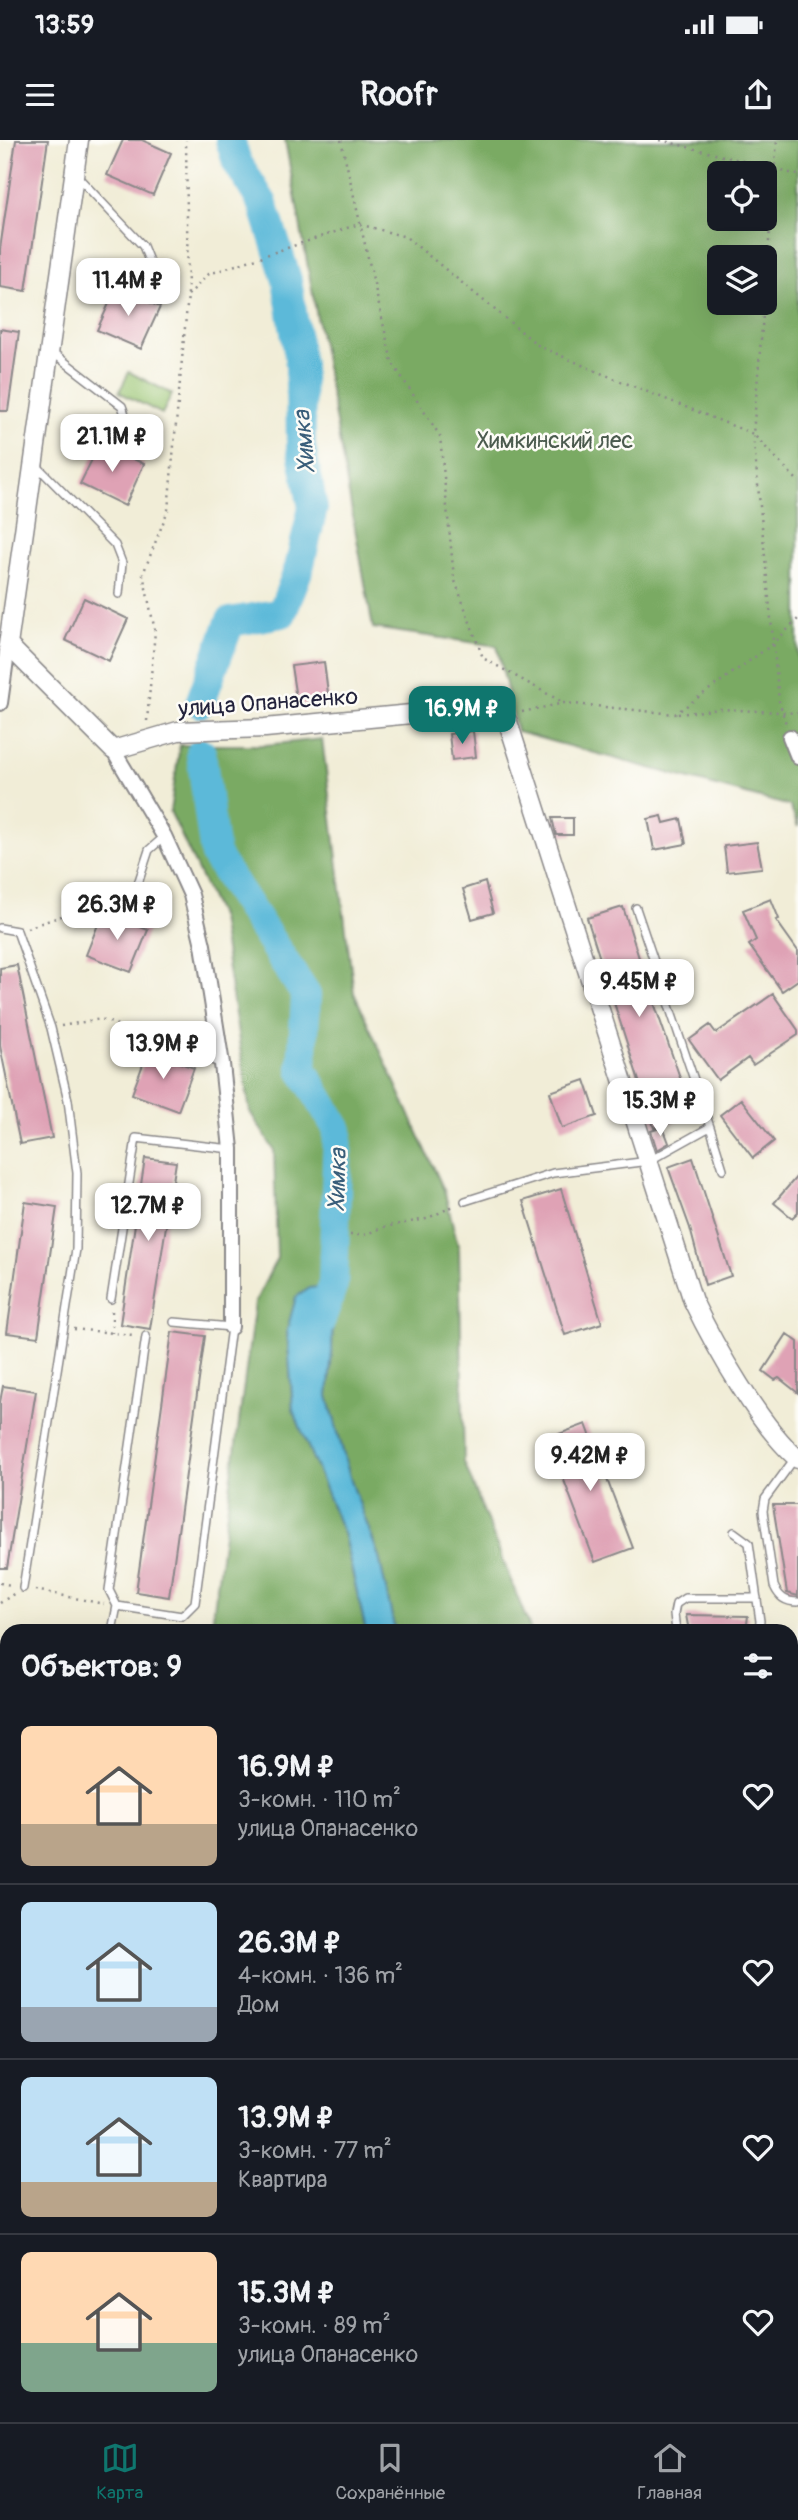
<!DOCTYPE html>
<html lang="ru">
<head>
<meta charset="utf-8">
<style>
	body { margin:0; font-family:Pangolin,sans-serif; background:#20242c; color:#f1f3f6; height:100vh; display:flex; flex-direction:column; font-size:26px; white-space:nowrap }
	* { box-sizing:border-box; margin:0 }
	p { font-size:23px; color:#9ea1a6 }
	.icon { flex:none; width:38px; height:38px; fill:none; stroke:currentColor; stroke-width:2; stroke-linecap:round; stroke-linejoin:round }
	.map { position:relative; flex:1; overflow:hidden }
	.details { position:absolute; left:0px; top:1484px; width:798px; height:798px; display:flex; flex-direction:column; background:#171b24; border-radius:21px 21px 0 0; box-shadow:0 7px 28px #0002 }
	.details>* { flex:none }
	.buttons { position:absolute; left:707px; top:21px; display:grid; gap:14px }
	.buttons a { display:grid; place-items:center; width:70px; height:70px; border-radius:10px; background:#171b24; box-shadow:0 7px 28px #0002; font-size:35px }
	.price { position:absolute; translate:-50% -60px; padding:0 16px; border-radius:14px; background:#fff; color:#222; font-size:23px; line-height:46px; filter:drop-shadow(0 2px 4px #0008) }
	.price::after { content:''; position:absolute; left:50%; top:42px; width:21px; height:16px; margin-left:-10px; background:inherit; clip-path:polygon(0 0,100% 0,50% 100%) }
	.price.current { background:#0f766e; color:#fff }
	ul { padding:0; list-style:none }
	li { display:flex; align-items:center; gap:21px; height:175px; padding:0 21px }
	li+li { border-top:2px solid #363941 }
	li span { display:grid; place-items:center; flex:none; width:196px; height:140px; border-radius:10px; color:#555 }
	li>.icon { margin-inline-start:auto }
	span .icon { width:84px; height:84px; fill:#fffc; stroke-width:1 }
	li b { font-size:30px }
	h2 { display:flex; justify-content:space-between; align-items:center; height:84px; padding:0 21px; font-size:30px }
	.status { display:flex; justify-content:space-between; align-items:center; height:49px; padding:0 35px; background:#171b24; direction:ltr }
	.status svg { height:19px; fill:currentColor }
	header { display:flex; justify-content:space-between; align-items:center; height:91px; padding:0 21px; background:#171b24; font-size:32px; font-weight:700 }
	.tab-bar { display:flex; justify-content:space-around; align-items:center; height:98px; border-top:2px solid #363941; background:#171b24; font-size:19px; color:#9ea1a6 }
	.tab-bar a { display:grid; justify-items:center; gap:4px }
	.tab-bar .current { color:#0f766e }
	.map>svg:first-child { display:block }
	.green { fill:#98c471; stroke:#5d7356; stroke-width:2 }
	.forest { fill:#7aaa63; stroke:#4e664f; stroke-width:2; fill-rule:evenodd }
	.water { fill:#5bb9d9; stroke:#3e6e8a; stroke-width:2 }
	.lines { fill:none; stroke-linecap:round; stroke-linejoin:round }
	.river { stroke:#5bb9d9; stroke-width:30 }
	.building { fill:#dfa2b5 }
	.service-casing { stroke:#8a8889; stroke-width:10 }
	.minor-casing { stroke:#8a8889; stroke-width:18 }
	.tertiary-casing { stroke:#8a8889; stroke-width:21 }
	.secondary-casing { stroke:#8a8889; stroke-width:23 }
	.path { stroke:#8a8889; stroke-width:2.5; stroke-dasharray:2 5; stroke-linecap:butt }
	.service { stroke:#fff; stroke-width:7 }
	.minor { stroke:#fff; stroke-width:14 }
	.tertiary { stroke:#fff; stroke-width:18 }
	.secondary { stroke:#fff; stroke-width:19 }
	.labels { text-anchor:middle; stroke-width:5; stroke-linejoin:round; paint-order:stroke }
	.park-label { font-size:23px; fill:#4b5b4e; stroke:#fdfcf7 }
	.street-label { font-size:23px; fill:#22223b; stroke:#fdfcf7 }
	.water-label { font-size:24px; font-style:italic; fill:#395e7a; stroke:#fdfcf7 }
</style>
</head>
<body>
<div class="status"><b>13:59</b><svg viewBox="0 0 49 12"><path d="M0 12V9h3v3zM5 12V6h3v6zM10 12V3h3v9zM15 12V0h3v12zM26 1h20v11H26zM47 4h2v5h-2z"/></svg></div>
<header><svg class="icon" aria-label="menu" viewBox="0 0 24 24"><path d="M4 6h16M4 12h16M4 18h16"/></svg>Roofr<svg class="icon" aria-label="share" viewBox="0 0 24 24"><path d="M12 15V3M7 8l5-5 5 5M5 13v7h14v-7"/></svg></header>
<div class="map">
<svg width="798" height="2282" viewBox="0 0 798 2282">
	<rect width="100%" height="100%" fill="#fdfcf7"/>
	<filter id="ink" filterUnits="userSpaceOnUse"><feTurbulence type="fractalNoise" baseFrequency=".0143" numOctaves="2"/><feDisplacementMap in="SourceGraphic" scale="14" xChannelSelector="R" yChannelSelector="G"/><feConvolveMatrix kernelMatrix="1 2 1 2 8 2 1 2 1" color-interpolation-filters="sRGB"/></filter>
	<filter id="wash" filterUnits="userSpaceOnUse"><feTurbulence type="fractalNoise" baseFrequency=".00686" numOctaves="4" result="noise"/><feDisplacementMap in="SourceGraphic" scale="28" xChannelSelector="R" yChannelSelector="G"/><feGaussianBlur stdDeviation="1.57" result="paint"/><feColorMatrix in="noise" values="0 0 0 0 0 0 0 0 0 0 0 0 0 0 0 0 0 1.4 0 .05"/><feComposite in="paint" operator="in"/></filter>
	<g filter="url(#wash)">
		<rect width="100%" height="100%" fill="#f1edd7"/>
		<!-- green -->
		<path class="green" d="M129 232 172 254 162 274 119 252Z
			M0 1732 7 1738V2275H111L102 2282H0Z"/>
		<!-- forest -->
		<path class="forest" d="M285 0H798V687L790 666 517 592 497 506 373 488ZM719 33H765V79H719ZM719 117H765V163H719Z
			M322 599 354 853 444 1050 459 1109 464 1322 531 1491H395L379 1417 351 1341 328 1256 332 1212 333 1146 287 1190 293 1269 344 1396 366 1491H211L255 1162 277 1118 274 1010 250 972 220 778 170 671 180 605H265Z"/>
		<!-- water -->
		<path class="water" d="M333 1145 332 1212 328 1256 351 1341 379 1417 395 1491H366L344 1396 293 1269 287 1190 296 1157 310 1148Z
			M791 1873 798 1880V2126L791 2129Z"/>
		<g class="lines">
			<!-- river -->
			<path class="river" d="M200 563 230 482 282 473 299 428 313 368 301 306 300 224 287 140 263 64 237 22 230 0
				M201 613 215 715 306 855 302 929 338 990 333 1145 320 1182"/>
		</g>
		<g id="blocks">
			<!-- building -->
			<path class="building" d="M16 0H48L26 151 0 147V109Z
				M123 0H142L171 13 153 55 107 35Z
				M116 148 160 167 141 209 97 190Z
				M0 189 19 192 8 271H0Z
				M100 303 144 324 125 366 80 344Z
				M84 458 128 479 109 521 65 500Z
				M324 522 329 561 297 565 291 526Z
				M473 591 476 617 452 620 449 594Z
				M662 676 664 683 681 679 686 704 654 710 648 679Z
				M552 678H573V695H556Z
				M757 702 762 728 727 732 724 706Z
				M485 742 493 773 472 779 463 749Z
				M771 759 779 779 776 780 798 811V840L782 851 749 805 756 800 743 770Z
				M623 767 644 834 693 975 654 988 587 778Z
				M103 772 148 790 131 832 86 815Z
				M17 825 52 998 20 1004 0 906V828Z
				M773 854 798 890V895L753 925 748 918 718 940 689 900 710 885 716 893Z
				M148 911 194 928 178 971 132 954Z
				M585 940 597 976 562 988 550 952Z
				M741 959 774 1001 753 1018 720 975Z
				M663 987 669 1003 657 1010 651 991Z
				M145 1018 176 1022 150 1189 120 1184Z
				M693 1018 731 1136 705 1145 690 1088 668 1027Z
				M798 1035V1072L792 1078 774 1063Z
				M561 1049 602 1183 565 1195 523 1061Z
				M25 1062 57 1067 38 1197 7 1193Z
				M172 1192 205 1196 169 1457 136 1452Z
				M787 1194 798 1202V1253L779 1238 775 1240 763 1231Z
				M3 1246 36 1251 7 1428H0V1262Z
				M586 1284 633 1408 595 1422 548 1298Z
				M773 1365H798V1456L787 1453Z
				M686 1475 748 1476 746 1491H689Z"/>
		</g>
	</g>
	<g filter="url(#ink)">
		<use href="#blocks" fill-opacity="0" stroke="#8a8889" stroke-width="2"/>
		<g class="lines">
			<!-- service casing -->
			<g class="service-casing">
				<path id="service" d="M77 36 143 106 149 121 146 147
					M52 212 122 266 129 286 127 307
					M36 325 115 405 122 423 119 454
					M129 771 149 710 164 697
					M0 788 17 791 51 888 68 960 77 1033 76 1109 23 1448
					M175 906 222 924
					M710 987 723 1029
					M465 1061 553 1033 649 1021 710 987 636 768
					M111 1159 136 998 231 1009
					M146 1196 109 1450 117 1466 182 1476 195 1463 231 1187 174 1182
					M795 1318 765 1359 763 1371 774 1446C779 1457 785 1462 798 1462
					M734 1392 749 1403 760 1481 759 1491
					M112 1491 117 1466
					M676 1491 674 1474 676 1464 685 1458H757
					M791 1537 798 1533
					M0 1542 7 1540
					M0 1560 7 1558
					M791 1571 798 1609
					M791 1643 798 1644
					M0 1650 7 1646
					M791 1721 798 1680
					M791 2172 798 2178
					M213 2275 219 2282
					M331 2275 340 2282
					M705 2275 711 2282
					M686 2282 694 2275"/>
			</g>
			<!-- minor casing -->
			<g class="minor-casing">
				<path id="minor" d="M0 563 8 505
					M790 597 798 617
					M113 610 164 696 191 755 203 805 222 924 231 1009V1187"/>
			</g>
			<!-- tertiary casing -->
			<g class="tertiary-casing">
				<path id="tertiary" d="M79 0 8 505 113 610 178 591 265 588 474 568 497 571 508 582 693 1161C714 1205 761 1288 798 1319"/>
			</g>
			<!-- secondary casing -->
			<g class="secondary-casing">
				<path id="secondary" d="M791 2243 798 2237
					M750 2282 758 2275"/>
			</g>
			<!-- path -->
			<path class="path" d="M341 0 392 222 440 296 454 438 483 518 564 563
				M660 0 798 35
				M765 151 777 0
				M188 155 209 134 359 84 406 97 539 206 598 232 753 294 798 341
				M764 163 753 294 779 561 786 584
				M522 572 564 563 675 574 773 504 798 479
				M678 574 720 569 798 573
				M147 581 155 491 143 434 168 370 188 155 186 0
				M27 788 105 761 119 767
				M61 886 101 879 165 902
				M350 1095H364L384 1087 426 1079 456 1065
				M112 1171V1193
				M74 1189 133 1195
				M0 1443 11 1445
				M35 1450 104 1464
				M0 1463 15 1453
				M791 2152H798"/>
			<!-- service -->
			<use href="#service" class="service"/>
			<!-- minor -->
			<use href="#minor" class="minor"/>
			<!-- tertiary -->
			<use href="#tertiary" class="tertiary"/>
			<!-- secondary -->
			<use href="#secondary" class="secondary"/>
		</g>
	</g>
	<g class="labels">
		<!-- park labels -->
		<g class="park-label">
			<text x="555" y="308">Химкинский лес</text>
		</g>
		<!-- street labels -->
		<g class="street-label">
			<text transform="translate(268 562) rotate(-4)" y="8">улица Опанасенко</text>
		</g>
		<!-- water labels -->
		<g class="water-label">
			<text transform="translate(304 302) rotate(-95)" y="8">Химка</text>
			<text transform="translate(337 1040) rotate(-88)" y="8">Химка</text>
		</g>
	</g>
</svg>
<div class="buttons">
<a><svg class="icon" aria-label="locate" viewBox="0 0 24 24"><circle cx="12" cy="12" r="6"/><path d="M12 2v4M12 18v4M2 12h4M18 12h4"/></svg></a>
<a><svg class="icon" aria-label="layers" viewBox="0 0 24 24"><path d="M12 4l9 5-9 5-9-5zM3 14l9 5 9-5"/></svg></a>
</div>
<b class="price" style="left:128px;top:178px">11.4M ₽</b>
<b class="price" style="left:112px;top:334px">21.1M ₽</b>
<b class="price current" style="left:462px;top:606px">16.9M ₽</b>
<b class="price" style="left:117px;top:802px">26.3M ₽</b>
<b class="price" style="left:639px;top:879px">9.45M ₽</b>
<b class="price" style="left:163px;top:941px">13.9M ₽</b>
<b class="price" style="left:660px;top:998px">15.3M ₽</b>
<b class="price" style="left:148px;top:1103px">12.7M ₽</b>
<b class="price" style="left:590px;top:1353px">9.42M ₽</b>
<section class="details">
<h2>Объектов: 9<svg class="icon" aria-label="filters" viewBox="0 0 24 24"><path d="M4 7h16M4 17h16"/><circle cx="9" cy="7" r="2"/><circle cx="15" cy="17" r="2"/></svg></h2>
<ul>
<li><span style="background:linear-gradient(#ffd9b3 70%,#b9a48a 0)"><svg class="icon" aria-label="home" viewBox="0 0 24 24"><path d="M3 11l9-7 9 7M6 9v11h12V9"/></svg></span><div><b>16.9M ₽</b><p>3-комн. · 110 m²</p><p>улица Опанасенко</p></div><svg class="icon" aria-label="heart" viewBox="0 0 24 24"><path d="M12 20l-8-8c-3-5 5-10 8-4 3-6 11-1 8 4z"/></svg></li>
<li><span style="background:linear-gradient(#bfe0f5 75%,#9aa5b1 0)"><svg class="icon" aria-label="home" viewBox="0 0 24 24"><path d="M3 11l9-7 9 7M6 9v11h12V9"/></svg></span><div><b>26.3M ₽</b><p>4-комн. · 136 m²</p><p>Дом</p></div><svg class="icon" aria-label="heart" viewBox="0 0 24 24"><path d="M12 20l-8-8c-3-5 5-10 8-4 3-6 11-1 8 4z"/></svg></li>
<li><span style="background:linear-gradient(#bfe0f5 75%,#b9a48a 0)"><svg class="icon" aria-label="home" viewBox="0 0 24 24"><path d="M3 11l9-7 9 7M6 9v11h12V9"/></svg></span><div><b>13.9M ₽</b><p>3-комн. · 77 m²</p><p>Квартира</p></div><svg class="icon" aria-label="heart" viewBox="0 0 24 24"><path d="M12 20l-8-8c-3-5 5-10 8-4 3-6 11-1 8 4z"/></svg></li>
<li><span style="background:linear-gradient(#ffd9b3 65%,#7fa58c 0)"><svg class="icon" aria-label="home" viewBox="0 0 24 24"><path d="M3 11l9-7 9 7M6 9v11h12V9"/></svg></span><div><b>15.3M ₽</b><p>3-комн. · 89 m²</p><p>улица Опанасенко</p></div><svg class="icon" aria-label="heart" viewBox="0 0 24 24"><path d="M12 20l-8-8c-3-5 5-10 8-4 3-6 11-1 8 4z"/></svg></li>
</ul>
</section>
</div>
<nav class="tab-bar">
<a class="current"><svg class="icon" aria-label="map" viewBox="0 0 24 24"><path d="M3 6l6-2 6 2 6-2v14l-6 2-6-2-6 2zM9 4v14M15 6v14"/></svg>Карта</a>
<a><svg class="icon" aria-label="saved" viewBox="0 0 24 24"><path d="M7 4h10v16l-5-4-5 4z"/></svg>Сохранённые</a>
<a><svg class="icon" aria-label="home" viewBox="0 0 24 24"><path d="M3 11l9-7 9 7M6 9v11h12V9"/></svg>Главная</a>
</nav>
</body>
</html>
